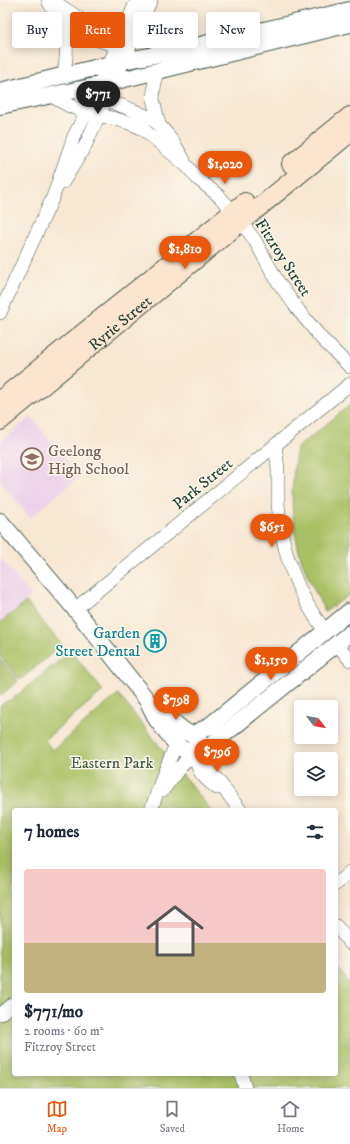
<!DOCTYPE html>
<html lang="en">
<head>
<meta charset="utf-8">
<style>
	body { margin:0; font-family:"IM FELL DW Pica",serif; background:#f6f6f7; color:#1f2937; height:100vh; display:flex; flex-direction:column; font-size:15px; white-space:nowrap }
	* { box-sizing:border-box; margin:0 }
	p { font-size:13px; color:#747a83 }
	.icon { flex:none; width:22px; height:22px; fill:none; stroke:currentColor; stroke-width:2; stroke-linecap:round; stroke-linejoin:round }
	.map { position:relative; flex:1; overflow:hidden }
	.drawer { position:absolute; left:12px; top:808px; width:326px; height:268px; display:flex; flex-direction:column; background:#fff; border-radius:4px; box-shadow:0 2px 10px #0003 }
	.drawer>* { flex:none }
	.hud { position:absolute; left:12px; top:12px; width:326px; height:36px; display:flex; gap:8px }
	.needle { width:26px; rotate:121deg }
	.tools { position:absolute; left:294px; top:700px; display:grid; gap:8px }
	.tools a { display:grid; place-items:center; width:44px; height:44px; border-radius:4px; background:#fff; box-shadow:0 2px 10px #0003; font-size:20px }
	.price { position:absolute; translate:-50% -34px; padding:0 9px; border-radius:14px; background:#ea580c; color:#fff; font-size:13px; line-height:26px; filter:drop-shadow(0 1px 2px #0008) }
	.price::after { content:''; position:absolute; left:50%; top:24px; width:12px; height:9px; margin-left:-6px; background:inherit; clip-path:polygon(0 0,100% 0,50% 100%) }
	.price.active { background:#222; color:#fff }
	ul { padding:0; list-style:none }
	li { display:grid; align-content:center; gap:8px; height:212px; padding:0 12px }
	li+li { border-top:1px solid #e0e1e3 }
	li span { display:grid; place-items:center; height:124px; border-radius:4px; color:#555 }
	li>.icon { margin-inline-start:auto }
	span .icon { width:72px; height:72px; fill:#fffc; stroke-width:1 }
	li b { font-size:17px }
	h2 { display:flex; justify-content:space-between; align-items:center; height:48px; padding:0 12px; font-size:17px }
	.chip { padding:0 14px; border-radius:4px; background:#fff; box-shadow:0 2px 10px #0003; font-size:14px; line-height:36px }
	.chip.active { background:#ea580c; color:#fff }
	.menu { display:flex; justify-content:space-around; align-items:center; height:56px; border-top:1px solid #e0e1e3; background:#fff; font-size:11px; color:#747a83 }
	.menu a { display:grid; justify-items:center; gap:2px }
	.menu .active { color:#ea580c }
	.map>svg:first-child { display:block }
	.built { fill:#ecd1ea }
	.green { fill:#aac065; stroke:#647e4c }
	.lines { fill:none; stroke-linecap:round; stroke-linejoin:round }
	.minor-casing { stroke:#3f564c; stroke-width:14 }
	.tertiary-casing { stroke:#3f564c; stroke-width:18 }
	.secondary-casing { stroke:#3f564c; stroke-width:20 }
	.minor { stroke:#fff; stroke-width:13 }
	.tertiary { stroke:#fff; stroke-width:16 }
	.secondary { stroke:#fce5cf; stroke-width:18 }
	.labels { text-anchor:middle; stroke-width:3; stroke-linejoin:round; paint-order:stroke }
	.street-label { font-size:16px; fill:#1f3d34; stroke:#fbf7ec }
	.education-label { font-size:16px; fill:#785e54; stroke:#fbf7ec; text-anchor:start }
	.culture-label { font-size:16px; fill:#0d838f; stroke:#fbf7ec; text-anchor:end }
	.park-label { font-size:16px; fill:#425e40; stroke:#fbf7ec }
</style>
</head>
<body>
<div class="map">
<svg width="350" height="1088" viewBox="0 0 350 1088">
	<rect width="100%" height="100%" fill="#fbf7ec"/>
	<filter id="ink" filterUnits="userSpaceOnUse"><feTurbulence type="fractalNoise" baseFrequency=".025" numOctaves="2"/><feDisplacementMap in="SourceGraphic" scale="8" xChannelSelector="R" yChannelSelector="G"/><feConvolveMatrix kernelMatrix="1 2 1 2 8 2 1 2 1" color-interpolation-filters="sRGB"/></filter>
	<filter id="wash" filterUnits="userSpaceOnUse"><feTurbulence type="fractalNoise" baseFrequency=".012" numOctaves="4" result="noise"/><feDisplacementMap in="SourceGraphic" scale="16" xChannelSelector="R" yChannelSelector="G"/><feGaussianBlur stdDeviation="0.9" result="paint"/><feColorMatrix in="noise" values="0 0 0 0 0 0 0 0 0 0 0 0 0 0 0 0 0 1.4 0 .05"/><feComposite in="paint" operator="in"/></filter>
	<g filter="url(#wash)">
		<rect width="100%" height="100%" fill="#f7e7d3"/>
		<!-- built -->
		<path class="built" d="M31 417 79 477 30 518 0 481V442Z
			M0 558 32 596 0 622Z"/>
		<!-- green -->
		<path class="green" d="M350 405V594L325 612C317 595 308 579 302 561 290 525 290 485 297 448Z
			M26 602 62 645 20 680 0 656V623Z
			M71 651 103 691 44 740 53 750 118 694 211 810H14V1074H336V966L350 984V1088H0V706L8 700 10 701Z
			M0 659 18 681 0 696Z"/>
	</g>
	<g filter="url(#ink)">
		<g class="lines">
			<!-- minor casing -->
			<g class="minor-casing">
				<path id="minor" d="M48 0C51 6 55 14 59 19 73 35 105 42 125 48
					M52 0 83 21 98 26 139 36 157 43 170 52
					M59 19C68 41 68 54 63 76
					M156 71 153 99 159 124
					M50 95C62 102 73 109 87 112 106 118 126 119 143 129L188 167 196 177 220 197 233 212 254 239 278 282 299 311 321 338 350 367
					M98 97C113 103 148 114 158 124 169 134 177 148 184 160
					M63 182 85 146 151 0
					M0 313 53 197 74 136 100 85 137 0
					M275 445C276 454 278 464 278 473 278 483 278 493 278 503 281 550 297 594 325 631
					M75 609 350 384
					M337 644 350 660
					M205 750 210 770 240 810
					M195 752C197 771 202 777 217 788
					M163 790 181 766 195 752
					M151 810 164 773 176 744
					M336 884 350 872
					M336 926 350 943
					M0 1014 14 1003
					M241 1074 245 1088"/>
			</g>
			<!-- tertiary casing -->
			<g class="tertiary-casing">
				<path id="tertiary" d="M0 91 123 61 170 52 350 10
					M0 106 100 85 350 24
					M0 521 75 609 147 700 157 720 176 744 184 750 192 751 202 750 210 746 350 633
					M153 704C163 712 172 722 182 729 189 735 193 733 200 742
					M193 734 208 727 350 611"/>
			</g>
			<!-- secondary casing -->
			<g class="secondary-casing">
				<g id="secondary">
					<path d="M291 164 350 116"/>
					<path d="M0 400 245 202"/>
					<path id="s1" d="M0 421 241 222 350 133"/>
				</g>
			</g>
			<!-- minor -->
			<use href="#minor" class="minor"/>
			<!-- tertiary -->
			<use href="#tertiary" class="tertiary"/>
			<!-- secondary -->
			<use href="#secondary" class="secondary"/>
		</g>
	</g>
	<!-- icons -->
	<defs>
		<g id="school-ring" transform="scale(1.15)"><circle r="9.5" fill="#fbf7ec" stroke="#8d6e63" stroke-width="1.5"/><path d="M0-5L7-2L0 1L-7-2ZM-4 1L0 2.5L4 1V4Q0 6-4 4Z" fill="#8d6e63"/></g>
		<g id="building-ring" transform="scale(1.15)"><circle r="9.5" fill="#fbf7ec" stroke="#0f9aa8" stroke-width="1.5"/><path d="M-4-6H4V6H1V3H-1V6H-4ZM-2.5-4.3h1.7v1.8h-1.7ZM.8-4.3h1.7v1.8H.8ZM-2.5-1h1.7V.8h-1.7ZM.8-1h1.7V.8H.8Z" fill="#0f9aa8"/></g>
	</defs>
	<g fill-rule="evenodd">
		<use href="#school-ring" x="32" y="459"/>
		<use href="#building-ring" x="155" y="641"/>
	</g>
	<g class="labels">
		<!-- street labels -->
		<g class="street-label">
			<text transform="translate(284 257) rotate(57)" y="6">Fitzroy Street</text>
			<text dy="6" stroke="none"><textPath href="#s1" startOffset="155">Ryrie Street</textPath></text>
			<text transform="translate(202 483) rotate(-39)" y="6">Park Street</text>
		</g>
		<!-- education labels -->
		<g class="education-label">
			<text x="48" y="456">Geelong<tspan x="48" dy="18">High School</tspan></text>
		</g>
		<!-- culture labels -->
		<g class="culture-label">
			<text x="140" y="638">Garden<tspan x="140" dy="18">Street Dental</tspan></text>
		</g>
		<!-- park labels -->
		<g class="park-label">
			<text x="112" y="768">Eastern Park</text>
		</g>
	</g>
</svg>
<div class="tools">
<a><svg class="needle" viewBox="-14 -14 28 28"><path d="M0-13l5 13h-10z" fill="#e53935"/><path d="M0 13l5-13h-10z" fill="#747a83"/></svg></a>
<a><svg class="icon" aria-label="layers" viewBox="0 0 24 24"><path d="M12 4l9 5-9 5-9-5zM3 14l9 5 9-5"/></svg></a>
</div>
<b class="price active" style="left:98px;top:115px">$771</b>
<b class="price" style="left:225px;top:185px">$1,020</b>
<b class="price" style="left:185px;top:270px">$1,810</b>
<b class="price" style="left:272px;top:548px">$651</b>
<b class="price" style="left:271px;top:681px">$1,150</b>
<b class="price" style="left:176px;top:721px">$798</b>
<b class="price" style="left:217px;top:773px">$796</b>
<div class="hud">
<a class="chip">Buy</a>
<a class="chip active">Rent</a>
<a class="chip">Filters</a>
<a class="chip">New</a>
</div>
<section class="drawer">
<h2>7 homes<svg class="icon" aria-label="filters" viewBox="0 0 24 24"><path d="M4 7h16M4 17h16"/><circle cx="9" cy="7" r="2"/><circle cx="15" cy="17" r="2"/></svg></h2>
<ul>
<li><span style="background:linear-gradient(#f6c9c9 60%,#c2b280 0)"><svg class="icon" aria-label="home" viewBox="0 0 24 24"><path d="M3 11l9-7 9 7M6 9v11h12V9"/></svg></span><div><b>$771/mo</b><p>2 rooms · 60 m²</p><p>Fitzroy Street</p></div></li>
</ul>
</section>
</div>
<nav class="menu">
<a class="active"><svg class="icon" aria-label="map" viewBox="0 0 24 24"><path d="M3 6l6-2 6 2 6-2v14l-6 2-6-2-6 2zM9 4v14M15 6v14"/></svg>Map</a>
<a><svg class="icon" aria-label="saved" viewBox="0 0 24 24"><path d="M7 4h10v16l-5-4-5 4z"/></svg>Saved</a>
<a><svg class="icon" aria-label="home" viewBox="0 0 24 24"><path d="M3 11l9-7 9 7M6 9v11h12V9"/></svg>Home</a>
</nav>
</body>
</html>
